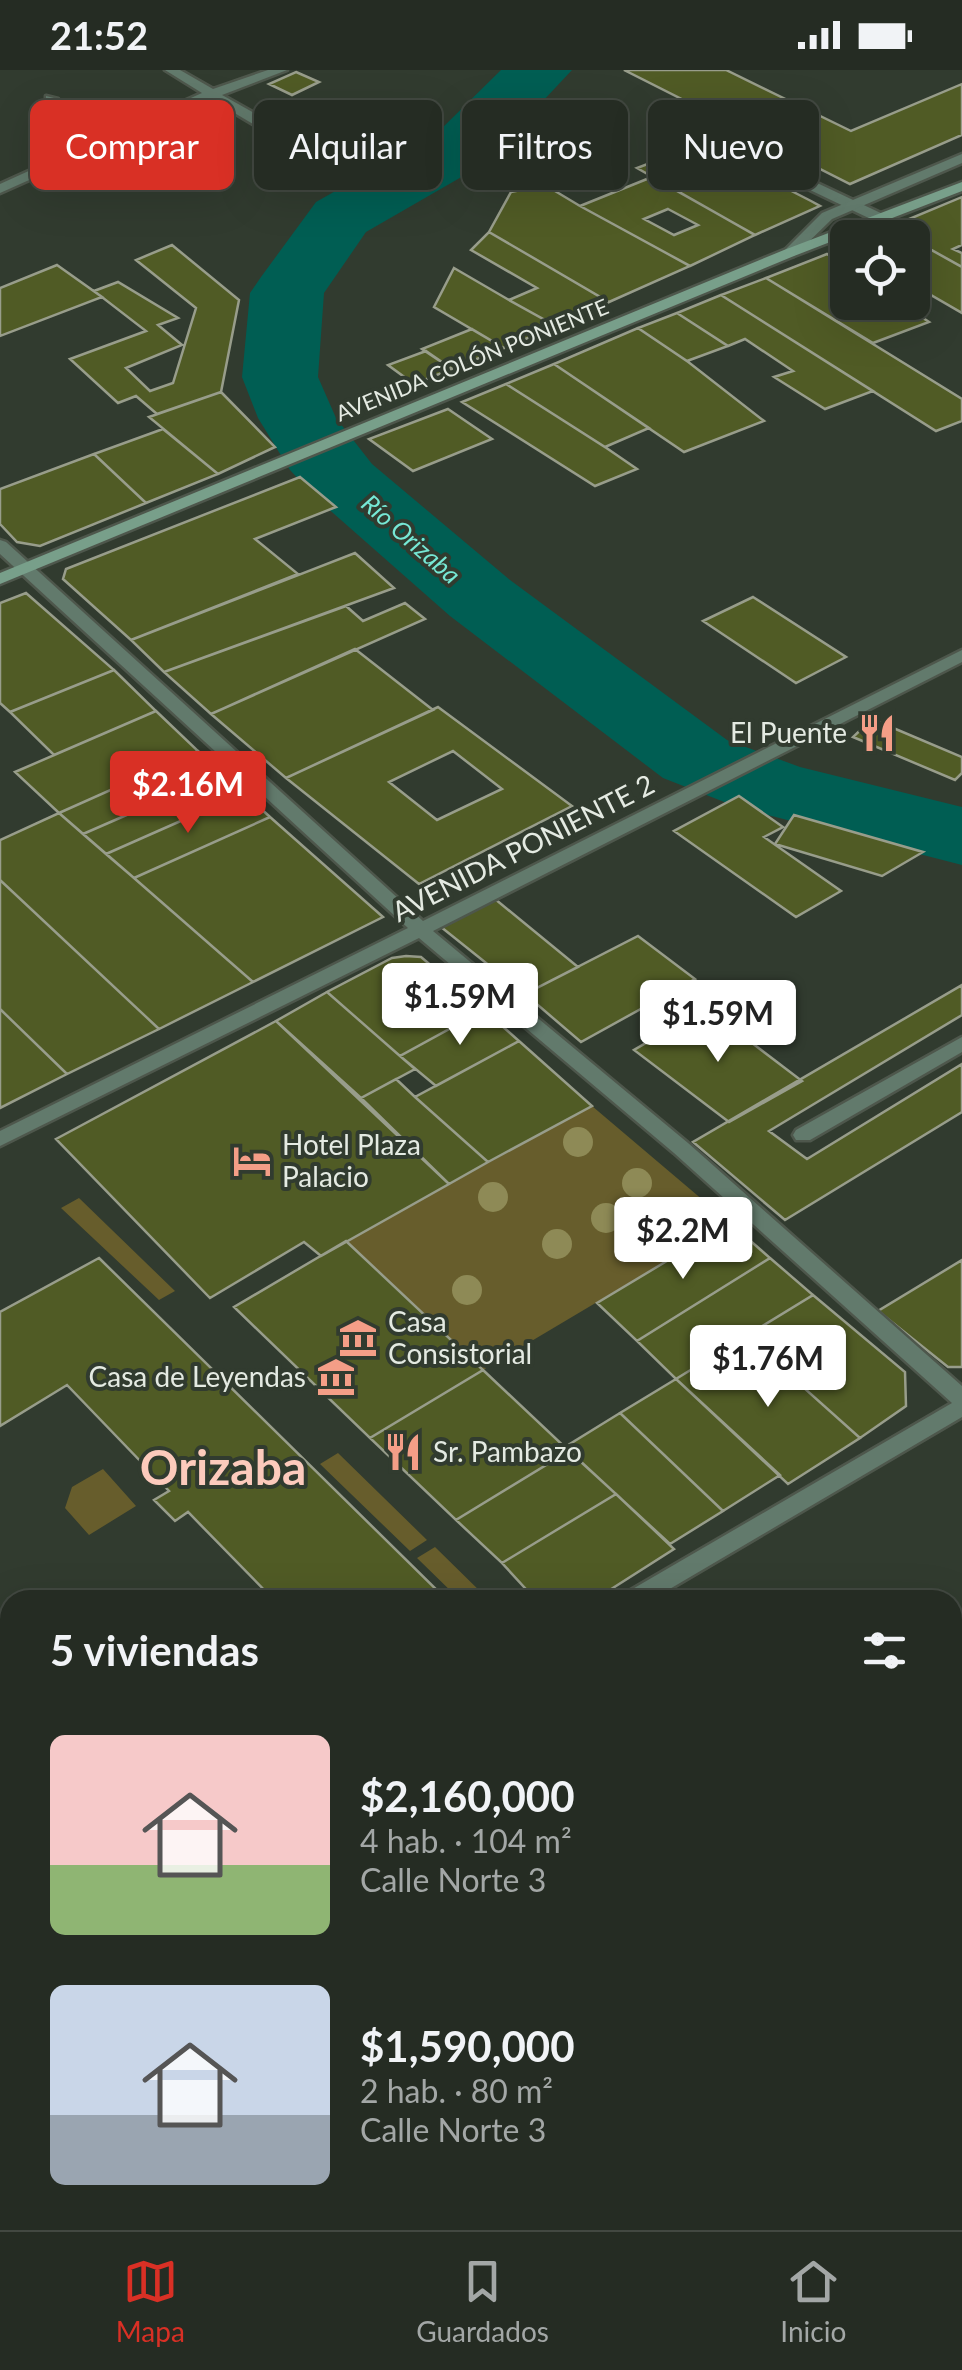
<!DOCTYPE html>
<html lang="es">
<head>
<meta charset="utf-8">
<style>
	body { margin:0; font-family:Lato,sans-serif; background:#313830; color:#f1f3f6; height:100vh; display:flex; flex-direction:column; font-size:38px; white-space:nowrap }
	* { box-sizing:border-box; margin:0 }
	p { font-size:32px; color:#a3a7a6 }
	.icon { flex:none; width:55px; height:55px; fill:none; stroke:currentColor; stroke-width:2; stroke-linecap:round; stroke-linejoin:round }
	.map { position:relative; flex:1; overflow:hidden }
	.sheet { position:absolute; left:0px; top:1520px; width:962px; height:640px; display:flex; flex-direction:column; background:#252c23; border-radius:30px 30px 0 0; box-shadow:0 10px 40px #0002,0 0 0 2px #424841 }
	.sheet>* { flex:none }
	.top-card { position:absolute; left:30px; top:30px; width:902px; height:90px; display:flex; gap:20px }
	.controls { position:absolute; left:830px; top:150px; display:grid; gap:20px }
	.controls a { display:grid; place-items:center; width:100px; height:100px; border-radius:15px; background:#252c23; box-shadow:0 10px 40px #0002,0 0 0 2px #424841; font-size:50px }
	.price { position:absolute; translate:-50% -85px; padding:0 22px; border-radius:10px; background:#fff; color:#222; font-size:32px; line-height:65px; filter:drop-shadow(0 2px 5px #0008) }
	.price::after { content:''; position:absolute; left:50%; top:60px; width:30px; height:22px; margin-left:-15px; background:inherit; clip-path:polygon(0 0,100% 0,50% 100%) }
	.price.selected { background:#d93025; color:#fff }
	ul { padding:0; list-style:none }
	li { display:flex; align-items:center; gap:30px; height:250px; padding:0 50px }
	li span { display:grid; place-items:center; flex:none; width:280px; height:200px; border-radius:15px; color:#555 }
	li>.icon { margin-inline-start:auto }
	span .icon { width:120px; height:120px; fill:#fffc; stroke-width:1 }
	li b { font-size:42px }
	h2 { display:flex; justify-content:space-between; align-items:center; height:120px; padding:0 50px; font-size:42px }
	.pill { padding:0 35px; border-radius:15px; background:#252c23; box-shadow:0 10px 40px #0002,0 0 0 2px #424841; font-size:35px; line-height:90px }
	.pill.selected { background:#d93025; color:#fff }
	.status { display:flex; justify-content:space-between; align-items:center; height:70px; padding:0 50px; background:#252c23; direction:ltr }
	.status svg { height:28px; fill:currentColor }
	.tab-bar { display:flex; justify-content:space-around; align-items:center; height:140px; border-top:2px solid #424841; background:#252c23; font-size:28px; color:#a3a7a6 }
	.tab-bar a { display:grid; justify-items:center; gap:5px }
	.tab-bar .selected { color:#d93025 }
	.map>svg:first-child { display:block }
	.green { fill:#675d2c }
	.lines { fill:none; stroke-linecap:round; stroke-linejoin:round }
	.river { fill:#005e53; fill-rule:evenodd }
	.building { fill:#505b25; stroke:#989d8b; stroke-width:2.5; fill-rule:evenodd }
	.lane-casing { stroke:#4e574c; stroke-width:5 }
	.street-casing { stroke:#4e574c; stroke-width:5 }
	.secondary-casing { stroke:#4e574c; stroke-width:5 }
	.lane { fill:#627a6c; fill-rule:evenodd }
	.street { fill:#627a6c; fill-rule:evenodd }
	.secondary { fill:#789f8a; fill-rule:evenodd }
	.tree { fill:#8e8a56 }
	.labels { text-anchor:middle; stroke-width:8; stroke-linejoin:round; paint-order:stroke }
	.far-street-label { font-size:22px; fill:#e4eae2; stroke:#313b2f }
	.far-water-label { font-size:25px; font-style:italic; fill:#76e8d5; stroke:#313b2f }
	.poi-label { font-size:28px; fill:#e4eae2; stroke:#313b2f; text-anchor:start }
	.street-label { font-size:28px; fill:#e4eae2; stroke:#313b2f }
	.town-label { font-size:48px; font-weight:bold; fill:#fccabc; stroke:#313b2f }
</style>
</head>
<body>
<div class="status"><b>21:52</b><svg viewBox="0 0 49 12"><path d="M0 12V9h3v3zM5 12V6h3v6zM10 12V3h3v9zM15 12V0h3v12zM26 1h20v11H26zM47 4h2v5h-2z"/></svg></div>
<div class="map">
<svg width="962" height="2160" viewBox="0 0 962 2160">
	<rect width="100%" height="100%" fill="#313b2f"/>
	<!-- green -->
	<path class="green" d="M592 1036 730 1153 483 1300 346 1171Z
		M79 1128 175 1221 159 1230 61 1138Z
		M338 1383 427 1470 410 1481 320 1394Z
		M103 1399 136 1436 89 1465 65 1438 72 1417Z
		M435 1477 489 1530H460L417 1488Z"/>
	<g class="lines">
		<!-- river -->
		<path class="river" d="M501 0H572L484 94 366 162 324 223 318 307 336 348 372 394 510 510 727 670 800 697 962 737V795L737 737 663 708 450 546 316 428 290 400 258 348 242 307 250 223 261 207 316 132 436 64Z"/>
	</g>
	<!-- building -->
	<path class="building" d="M624 0H726L851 61 962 14V65L850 114Z
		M296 2 319 12 292 25 269 14Z
		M700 74 811 131 820 136 755 165 637 98Z
		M652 107 755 165 690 196 580 136ZM668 139 698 155 674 165 644 149Z
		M545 115 580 136 690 196 609 232 489 162 511 122Z
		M962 127V175L953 179 962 183V197L890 157Z
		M890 157 909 168H864Z
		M489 162 609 232 556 256 509 230 537 218 471 180Z
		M912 169 962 197V243L912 214Z
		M172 175 239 230 221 322 157 344 136 326 118 333 70 289 146 261 94 221 118 212 178 248 158 255 182 275 126 298 150 321 173 313 196 238 136 190Z
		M827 184 848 198V232H899L929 252 873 273 766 208Z
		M57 195 102 227 0 266V218Z
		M454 198 509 230 556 256 504 278 434 237Z
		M766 208 962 329V351L936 361 721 225Z
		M721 225 873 321 825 339 774 307 793 301 745 269 728 276 677 243Z
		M677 243 728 276 687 291 638 258Z
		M638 258 687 291 764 351 684 382 554 294Z
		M472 259 504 278 452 299 422 279Z
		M426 281 452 299 414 314 388 295Z
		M554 294 649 358 605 377 506 314Z
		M506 314 605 377 637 399 595 416 462 332Z
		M221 322 275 377 218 404 149 347Z
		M448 339 492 369 413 401 369 369Z
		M163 359 218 404 146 433 94 384Z
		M94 384 146 433 40 476 17 472 0 454V419Z
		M300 407 336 437 255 469 298 504 131 570 63 509 66 499Z
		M355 483 394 518 164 602 131 570Z
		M26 523 114 600 10 642 0 633V533Z
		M753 527 846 587 796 613 703 551Z
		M405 533 425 549 211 644 164 602 346 536 363 551Z
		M355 579 433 640 286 708 211 644Z
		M114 600 156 641 54 685 10 642Z
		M438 637 572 736 419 814 286 708ZM453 681 502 719 437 750 389 712Z
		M156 641 198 681 59 743 15 702Z
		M872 649 962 687V703L955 710 853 667Z
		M198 681 223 703 83 764 59 743Z
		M223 703 244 723 106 784 83 764Z
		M244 723 270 747 134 808 106 784Z
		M739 726 783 757 764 767 841 821 796 847 674 761Z
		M59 743 134 808 253 912 159 959 0 810V770Z
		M794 745 923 782 882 806 775 774Z
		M270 747 383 847 253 912 134 808Z
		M0 810 159 959 67 1004 0 939Z
		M495 829 578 897 525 924 441 857Z
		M638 866 695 909 581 972 525 924Z
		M406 886 421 887 484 940 400 986 327 922 392 888Z
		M962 915V945L769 1061 807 1089 962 994V1042L785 1150 693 1072Z
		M327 922 400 986 415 999 361 1028 276 951Z
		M706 938 802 1011 729 1052 634 980Z
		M0 939 67 1004 0 1038Z
		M484 940 519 971 436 1016 400 986Z
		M276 951 449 1114 321 1186 304 1172 210 1228 56 1069Z
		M519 971 592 1036 488 1092 415 1027Z
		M396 1009 415 1027 488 1092 449 1114 361 1028Z
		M730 1153 770 1188 637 1271 597 1233Z
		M346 1171 483 1300 370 1368 234 1237Z
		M99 1188 447 1530H274L188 1442 175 1451 154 1430 169 1421 67 1315 0 1356V1242Z
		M770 1188 813 1225 676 1309 637 1271Z
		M962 1190V1297H948L878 1241Z
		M813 1225 905 1302 906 1336 860 1368 746 1266Z
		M746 1266 860 1368 788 1414 676 1309Z
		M483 1300 569 1381 456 1450 370 1368Z
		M676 1309 780 1405 723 1441 620 1343Z
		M620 1343 723 1441 670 1474 565 1377Z
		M569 1381 616 1424 502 1493 456 1450Z
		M616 1424 674 1479 594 1530H536L502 1493Z
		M0 1628 10 1641V1658L0 1664Z
		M10 1658V1882L0 1889V1664Z
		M10 1984V2150H396L404 2160H0V1990Z
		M551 2150H622L606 2160H560Z
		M622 2150H915L903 2160H606Z"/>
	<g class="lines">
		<!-- lane casing -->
		<g class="lane-casing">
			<path id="lane" d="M694 55 887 146 889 149 877 152 689 62 687 59Z
				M962 967V982L810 1070H796L793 1065 796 1060Z"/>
		</g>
		<!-- street casing -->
		<g class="street-casing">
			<path id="street" d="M165 0H180L213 19 268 0H287L222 25 263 48 373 102 361 105 253 54 211 29 0 123V114L86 75 46 53V26L58 29V48L97 70 202 23Z
				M962 84V93L832 149 794 186 782 183 822 143Z
				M0 470 6 472 423 851 962 580V592L433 861 688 1073 962 1316V1347L651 1530H621L624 1524 952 1333 674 1083 419 868 0 1076V1061L408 858 0 484Z
				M0 1543 10 1548V1575L0 1570Z
				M10 1911V1936L0 1940V1915Z
				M442 2150H473L478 2160H447Z"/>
		</g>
		<!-- secondary casing -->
		<g class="secondary-casing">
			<path id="secondary" d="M962 112V121L794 186 0 514V503L784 180Z"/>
		</g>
		<!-- lane -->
		<use href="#lane" class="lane"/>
		<!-- street -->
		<use href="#street" class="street"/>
		<!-- secondary -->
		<use href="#secondary" class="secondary"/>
	</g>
	<!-- trees -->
	<g class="tree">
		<circle cx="578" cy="1072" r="15"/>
		<circle cx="637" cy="1113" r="15"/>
		<circle cx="493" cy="1127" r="15"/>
		<circle cx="606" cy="1148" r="15"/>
		<circle cx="557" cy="1174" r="15"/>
		<circle cx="467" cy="1220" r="15"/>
	</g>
	<!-- icons -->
	<defs>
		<g id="restaurant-bare" transform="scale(3)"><path d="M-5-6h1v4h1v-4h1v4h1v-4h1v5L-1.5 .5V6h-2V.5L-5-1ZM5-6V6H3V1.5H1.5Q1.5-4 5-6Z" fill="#f49e87" stroke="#313b2f" stroke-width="2.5" paint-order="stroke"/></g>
		<g id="hotel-bare" transform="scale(3)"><path d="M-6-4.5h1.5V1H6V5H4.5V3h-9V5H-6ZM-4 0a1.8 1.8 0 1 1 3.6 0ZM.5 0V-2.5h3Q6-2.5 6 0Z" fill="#f49e87" stroke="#313b2f" stroke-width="2.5" paint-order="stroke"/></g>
		<g id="museum-bare" transform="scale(3)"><path d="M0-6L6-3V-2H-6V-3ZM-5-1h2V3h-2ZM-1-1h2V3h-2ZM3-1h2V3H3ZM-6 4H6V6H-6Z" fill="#f49e87" stroke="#313b2f" stroke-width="2.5" paint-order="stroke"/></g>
	</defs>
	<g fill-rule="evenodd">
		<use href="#restaurant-bare" x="877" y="663"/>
		<use href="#hotel-bare" x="252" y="1091"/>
		<use href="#museum-bare" x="358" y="1268"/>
		<use href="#museum-bare" x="336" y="1307"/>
		<use href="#restaurant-bare" x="403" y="1382"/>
	</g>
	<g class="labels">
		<!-- far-street labels -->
		<g class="far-street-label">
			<text transform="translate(472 290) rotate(-22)" y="8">AVENIDA COLÓN PONIENTE</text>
		</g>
		<!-- far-water labels -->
		<g class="far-water-label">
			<text transform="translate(411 469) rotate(41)" y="9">Río Orizaba</text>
		</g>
		<!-- poi labels -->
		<g class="poi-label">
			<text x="847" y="673" text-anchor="end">El Puente</text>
			<text x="282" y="1085">Hotel Plaza<tspan x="282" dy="32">Palacio</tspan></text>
			<text x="388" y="1262">Casa<tspan x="388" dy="32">Consistorial</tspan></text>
			<text x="306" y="1317" text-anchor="end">Casa de Leyendas</text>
			<text x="433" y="1392">Sr. Pambazo</text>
		</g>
		<!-- street labels -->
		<g class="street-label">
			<text transform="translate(523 778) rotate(-27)" y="10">AVENIDA PONIENTE 2</text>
		</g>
		<!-- town labels -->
		<g class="town-label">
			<text x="223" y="1415">Orizaba</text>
		</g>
	</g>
</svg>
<div class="controls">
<a><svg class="icon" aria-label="locate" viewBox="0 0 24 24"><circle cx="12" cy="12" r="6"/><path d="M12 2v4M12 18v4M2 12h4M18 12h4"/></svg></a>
</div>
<b class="price selected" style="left:188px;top:766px">$2.16M</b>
<b class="price" style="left:460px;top:978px">$1.59M</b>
<b class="price" style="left:718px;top:995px">$1.59M</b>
<b class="price" style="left:683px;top:1212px">$2.2M</b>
<b class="price" style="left:768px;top:1340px">$1.76M</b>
<div class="top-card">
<a class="pill selected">Comprar</a>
<a class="pill">Alquilar</a>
<a class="pill">Filtros</a>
<a class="pill">Nuevo</a>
</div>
<section class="sheet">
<h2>5 viviendas<svg class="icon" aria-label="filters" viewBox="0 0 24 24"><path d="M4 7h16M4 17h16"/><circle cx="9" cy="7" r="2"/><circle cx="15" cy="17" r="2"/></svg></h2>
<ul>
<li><span style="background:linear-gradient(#f6c9c9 65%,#8fb573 0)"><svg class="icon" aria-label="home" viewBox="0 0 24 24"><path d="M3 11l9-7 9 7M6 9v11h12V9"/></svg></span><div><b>$2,160,000</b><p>4 hab. · 104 m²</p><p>Calle Norte 3</p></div></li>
<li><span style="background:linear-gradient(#c9d6e8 65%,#9aa5b1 0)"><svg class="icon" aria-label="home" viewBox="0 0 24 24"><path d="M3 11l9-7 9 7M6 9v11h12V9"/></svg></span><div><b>$1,590,000</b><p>2 hab. · 80 m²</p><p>Calle Norte 3</p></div></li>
</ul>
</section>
</div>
<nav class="tab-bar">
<a class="selected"><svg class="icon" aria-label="map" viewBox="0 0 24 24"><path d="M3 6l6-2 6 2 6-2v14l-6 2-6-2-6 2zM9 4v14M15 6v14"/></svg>Mapa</a>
<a><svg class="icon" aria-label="saved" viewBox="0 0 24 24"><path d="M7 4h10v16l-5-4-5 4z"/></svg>Guardados</a>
<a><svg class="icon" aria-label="home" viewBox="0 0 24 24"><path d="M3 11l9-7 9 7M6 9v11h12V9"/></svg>Inicio</a>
</nav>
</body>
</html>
